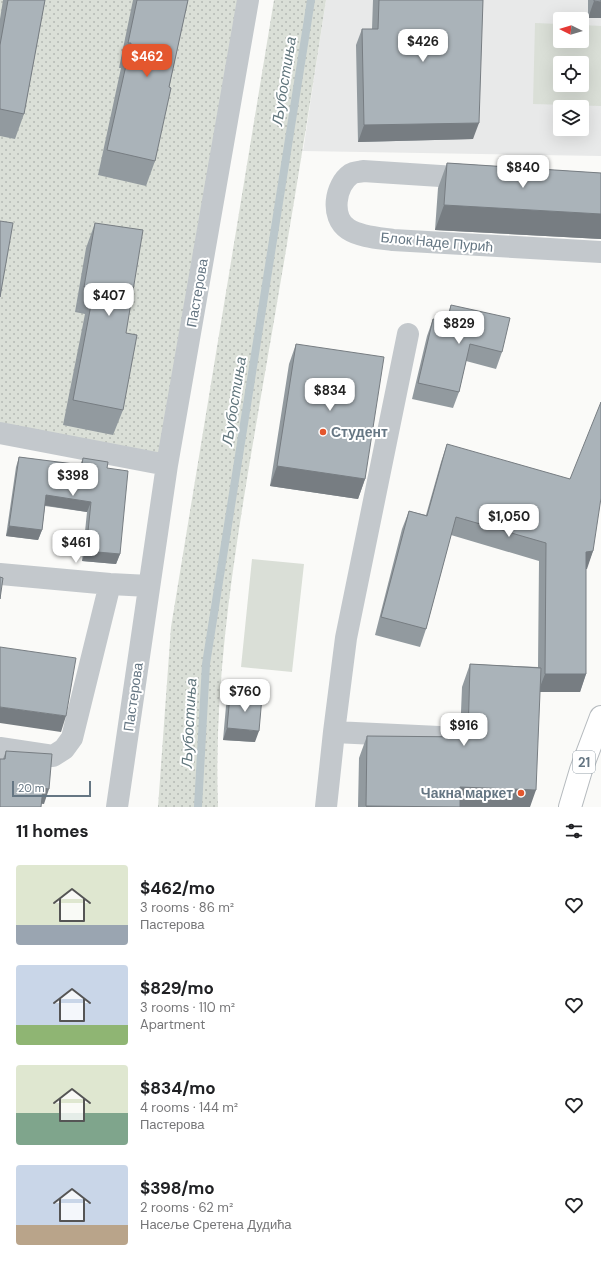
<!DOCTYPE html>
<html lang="en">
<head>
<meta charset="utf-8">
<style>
	body { margin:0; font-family:"DM Sans",sans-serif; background:#f6f6f6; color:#202124; height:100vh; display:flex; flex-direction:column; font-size:15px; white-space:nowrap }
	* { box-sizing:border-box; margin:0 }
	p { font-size:13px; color:#757577 }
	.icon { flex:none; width:22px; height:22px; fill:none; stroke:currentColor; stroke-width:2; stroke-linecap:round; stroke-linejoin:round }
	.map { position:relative; height:807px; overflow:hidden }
	.details { display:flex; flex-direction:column; background:#fff; flex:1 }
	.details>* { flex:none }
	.needle { width:26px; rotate:275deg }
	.fabs { position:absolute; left:553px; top:12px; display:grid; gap:8px }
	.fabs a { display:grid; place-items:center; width:36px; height:36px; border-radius:4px; background:#fff; box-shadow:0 4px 16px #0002; font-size:20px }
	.scale { position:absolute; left:12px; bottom:10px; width:79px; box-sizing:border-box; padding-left:4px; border:2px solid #657683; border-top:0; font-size:11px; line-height:14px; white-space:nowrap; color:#657683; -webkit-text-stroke:3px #fff; paint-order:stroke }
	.price { position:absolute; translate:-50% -34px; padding:0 9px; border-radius:8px; background:#fff; color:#222; font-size:13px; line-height:26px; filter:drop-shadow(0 1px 2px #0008) }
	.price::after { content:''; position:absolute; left:50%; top:24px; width:12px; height:9px; margin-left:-6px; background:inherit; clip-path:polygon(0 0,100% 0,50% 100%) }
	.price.current { background:#e4572e; color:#fff }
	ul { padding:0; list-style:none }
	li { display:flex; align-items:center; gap:12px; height:100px; padding:0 16px }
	li span { display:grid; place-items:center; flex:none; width:112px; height:80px; border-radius:4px; color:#555 }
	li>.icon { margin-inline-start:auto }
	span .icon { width:48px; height:48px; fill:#fffc; stroke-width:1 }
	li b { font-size:17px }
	h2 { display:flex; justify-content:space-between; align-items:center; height:48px; padding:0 16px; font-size:17px }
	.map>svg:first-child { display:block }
	.built { fill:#e8e9e9; fill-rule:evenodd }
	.grass { fill:url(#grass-dots) }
	.garden { fill:#dadfd7; fill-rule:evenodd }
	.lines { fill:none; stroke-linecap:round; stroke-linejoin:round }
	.stream { stroke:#bbc7cb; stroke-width:8 }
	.major-casing { stroke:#b5babe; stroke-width:24 }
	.minor { stroke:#c3c8cc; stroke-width:22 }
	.major { stroke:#fff; stroke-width:22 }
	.wall { fill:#929a9f }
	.shaded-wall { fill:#777d82 }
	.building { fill:#aab3b9; stroke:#777d82 }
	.poi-dot { fill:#e4572e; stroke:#fff; stroke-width:1.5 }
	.labels { text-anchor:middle; stroke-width:4; stroke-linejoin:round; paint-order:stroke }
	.shield { fill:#fff; stroke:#939fa8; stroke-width:1 }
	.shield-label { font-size:13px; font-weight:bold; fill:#657683 }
	.street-label { font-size:14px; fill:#657683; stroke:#fff }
	.poi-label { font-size:14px; font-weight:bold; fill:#657683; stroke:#fff; text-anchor:start }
	.water-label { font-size:15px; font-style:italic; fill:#60757c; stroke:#fff }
</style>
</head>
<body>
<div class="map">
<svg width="601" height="807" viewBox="0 0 601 807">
	<defs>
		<pattern id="grass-dots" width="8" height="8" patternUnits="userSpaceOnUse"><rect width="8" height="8" fill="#dadfd7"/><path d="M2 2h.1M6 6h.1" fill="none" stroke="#b4b9b4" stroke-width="1.8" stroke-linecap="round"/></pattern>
	</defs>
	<rect width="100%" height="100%" fill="#fafaf8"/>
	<!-- built -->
	<path class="built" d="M326 0H601V156L303 151ZM560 19H582V41H560ZM560 63H582V85H560ZM560 107H582V129H560Z"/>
	<!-- grass -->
	<path class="grass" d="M0 0H248L167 465 0 433Z
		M274 0H326C306 132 284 264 261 396 238 531 213 670 218 807H158L171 627Z"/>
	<!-- garden -->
	<path class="garden" d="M535 23 560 24V41H582V25L601 26V106L533 104ZM560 63H582V85H560Z
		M252 559 304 564 292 672 241 667Z"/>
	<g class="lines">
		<!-- stream -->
		<path class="stream" d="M198 807 206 664 311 0"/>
		<!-- major casing -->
		<g class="major-casing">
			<path id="major" d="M570 807 581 770 601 717"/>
		</g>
		<!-- minor -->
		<path class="minor" d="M471 178 363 171C360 172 354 172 351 174 335 185 330 217 348 229 360 237 379 238 393 240L601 252
			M0 433 167 465
			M0 574 110 584 149 586
			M334 732 439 737
			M0 748 53 756 64 749 72 738 110 584
			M117 807 167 465 248 0
			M326 807 334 732 346 638 408 334"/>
		<!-- major -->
		<use href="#major" class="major"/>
	</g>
	<!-- wall -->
	<path class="wall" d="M3 0H45L24 114 15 139 0 136V19Z
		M133 0H188L169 87 155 161 146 186 98 175 121 68H119Z
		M373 0H483L473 139 358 142 356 45 362 29H372Z
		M588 0H601V18H588Z
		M447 163 601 173V239L435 230 438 188Z
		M95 223 126 333 123 410 113 435 63 425 85 314 75 312 86 248Z
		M451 305 502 352 496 369 466 361 459 392 453 408 412 399 427 336 433 319 445 322Z
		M296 344 365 479 358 499 270 486 289 364Z
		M447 444 593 551 586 569V674L580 692H540L530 807H358L359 758 367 736 460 737 462 687 470 664 538 667 539 561 451 535 426 629 420 647 375 635 402 529 409 511 426 515 441 462Z
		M19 457 80 465 83 458 107 468 120 554 116 564 82 561 87 512 45 506 42 530 38 540 6 536 16 467Z
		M230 695 255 742 223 740 226 706Z
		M6 751 44 804 41 803 3 759Z"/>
	<!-- shaded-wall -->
	<path class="shaded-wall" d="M594 1 601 2V18H588Z
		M479 123 473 139 358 142 364 125Z
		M444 205 601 214V239L435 230Z
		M277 466 365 479 358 499 270 486Z
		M46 495 91 502 87 512 43 505Z
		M9 526 42 530 38 540 6 536Z
		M86 551 120 554 116 564 82 561Z
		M593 551 587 569 580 570 586 552Z
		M545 674H586L580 692H538Z
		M0 707 66 716 61 732 0 723Z
		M227 728 259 731 255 742 223 740Z
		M460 787 536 790 530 807H453Z
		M43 788 49 789 44 804 37 803Z
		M366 806 452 807H366Z"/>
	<!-- building -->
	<path class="building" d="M8 0H45L24 114 0 109V45Z
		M137 0H188L169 87 171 88 155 161 107 150 131 43H128Z
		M379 0H483L479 123 364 125 362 29H378Z
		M594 0H601V2L594 1Z
		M447 163 601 173V214L444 205Z
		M0 221 13 223 0 297Z
		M95 223 143 230 126 333 137 335 123 410 73 400 94 289 84 287Z
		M451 305 510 318 502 352 470 344 459 392 418 383 433 319 447 322Z
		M296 344 384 357 365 479 277 466Z
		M601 402V498L593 551 586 552V674H545L546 543 456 517 426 629 381 617 409 511 427 516 447 444 570 479Z
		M19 457 82 465 83 458 108 462 107 468 128 471 120 554 86 551 91 502 46 495 42 530 9 526Z
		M0 577 3 578 0 599Z
		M0 647 76 658 66 716 0 707Z
		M470 664 541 668 536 790 460 787V807L366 806 367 736 468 737Z
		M230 695 262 697 259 731 227 728Z
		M6 751 52 754 49 789 43 788 41 807H0V759H5Z"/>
	<!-- markers -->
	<g class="poi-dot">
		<circle cx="323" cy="432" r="4"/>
		<circle cx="521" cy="793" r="4"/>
	</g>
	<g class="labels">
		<!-- shield labels -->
		<rect class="shield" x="573" y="751" width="22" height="22" rx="3"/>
		<g class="shield-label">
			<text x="584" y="767">21</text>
		</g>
		<!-- street labels -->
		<g class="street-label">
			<text transform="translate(437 242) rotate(5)" y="5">Блок Наде Пурић</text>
			<text transform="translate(197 293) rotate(-80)" y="5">Пастерова</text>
			<text transform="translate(133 697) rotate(-82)" y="5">Пастерова</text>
		</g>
		<!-- poi labels -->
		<g class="poi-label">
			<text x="331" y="437">Студент</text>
			<text x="513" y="798" text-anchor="end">Чакна маркет</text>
		</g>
		<!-- water labels -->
		<g class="water-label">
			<text transform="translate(284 81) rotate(-81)" y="5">Љубостиња</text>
			<text transform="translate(234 401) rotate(-81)" y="5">Љубостиња</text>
			<text transform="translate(189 723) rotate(-87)" y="5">Љубостиња</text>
		</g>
	</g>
</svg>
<div class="fabs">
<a><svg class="needle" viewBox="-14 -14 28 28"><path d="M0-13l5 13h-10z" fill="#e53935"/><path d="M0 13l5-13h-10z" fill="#757577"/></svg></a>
<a><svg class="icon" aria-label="locate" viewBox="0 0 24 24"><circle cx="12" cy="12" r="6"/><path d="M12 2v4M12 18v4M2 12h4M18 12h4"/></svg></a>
<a><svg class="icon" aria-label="layers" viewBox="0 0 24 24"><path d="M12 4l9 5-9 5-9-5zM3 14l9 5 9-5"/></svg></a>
</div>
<div class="scale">20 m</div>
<b class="price" style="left:423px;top:63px">$426</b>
<b class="price current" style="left:147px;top:78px">$462</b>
<b class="price" style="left:523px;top:189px">$840</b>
<b class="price" style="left:109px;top:317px">$407</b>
<b class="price" style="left:459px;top:345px">$829</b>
<b class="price" style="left:330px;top:412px">$834</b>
<b class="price" style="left:73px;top:497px">$398</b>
<b class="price" style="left:509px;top:538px">$1,050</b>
<b class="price" style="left:76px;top:564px">$461</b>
<b class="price" style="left:245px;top:713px">$760</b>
<b class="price" style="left:464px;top:747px">$916</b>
</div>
<section class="details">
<h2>11 homes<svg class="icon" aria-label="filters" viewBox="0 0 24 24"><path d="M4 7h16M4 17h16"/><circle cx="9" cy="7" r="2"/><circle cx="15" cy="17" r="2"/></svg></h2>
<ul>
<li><span style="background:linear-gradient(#dfe7d0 75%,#9aa5b1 0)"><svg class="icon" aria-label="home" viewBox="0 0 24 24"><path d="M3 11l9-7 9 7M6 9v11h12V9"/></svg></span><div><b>$462/mo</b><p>3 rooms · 86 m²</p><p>Пастерова</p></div><svg class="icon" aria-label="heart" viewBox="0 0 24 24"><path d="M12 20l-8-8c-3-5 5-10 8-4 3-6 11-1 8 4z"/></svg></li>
<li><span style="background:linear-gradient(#c9d6e8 75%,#8fb573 0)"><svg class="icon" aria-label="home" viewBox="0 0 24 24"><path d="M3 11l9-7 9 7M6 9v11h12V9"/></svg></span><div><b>$829/mo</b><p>3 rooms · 110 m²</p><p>Apartment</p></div><svg class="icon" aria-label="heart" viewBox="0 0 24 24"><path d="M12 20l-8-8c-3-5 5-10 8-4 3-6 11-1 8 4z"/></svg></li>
<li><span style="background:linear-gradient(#dfe7d0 60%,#7fa58c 0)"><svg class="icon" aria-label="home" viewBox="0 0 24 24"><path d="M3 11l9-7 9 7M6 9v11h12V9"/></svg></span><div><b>$834/mo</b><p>4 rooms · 144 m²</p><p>Пастерова</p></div><svg class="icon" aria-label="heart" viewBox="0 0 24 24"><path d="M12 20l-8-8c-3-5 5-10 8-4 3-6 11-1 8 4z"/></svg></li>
<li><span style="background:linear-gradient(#c9d6e8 75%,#b9a48a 0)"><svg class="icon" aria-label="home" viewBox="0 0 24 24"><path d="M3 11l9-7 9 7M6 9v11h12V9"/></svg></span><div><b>$398/mo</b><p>2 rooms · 62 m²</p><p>Насеље Сретена Дудића</p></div><svg class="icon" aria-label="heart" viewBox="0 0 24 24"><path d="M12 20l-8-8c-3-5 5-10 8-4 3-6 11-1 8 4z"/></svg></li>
</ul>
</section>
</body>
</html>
